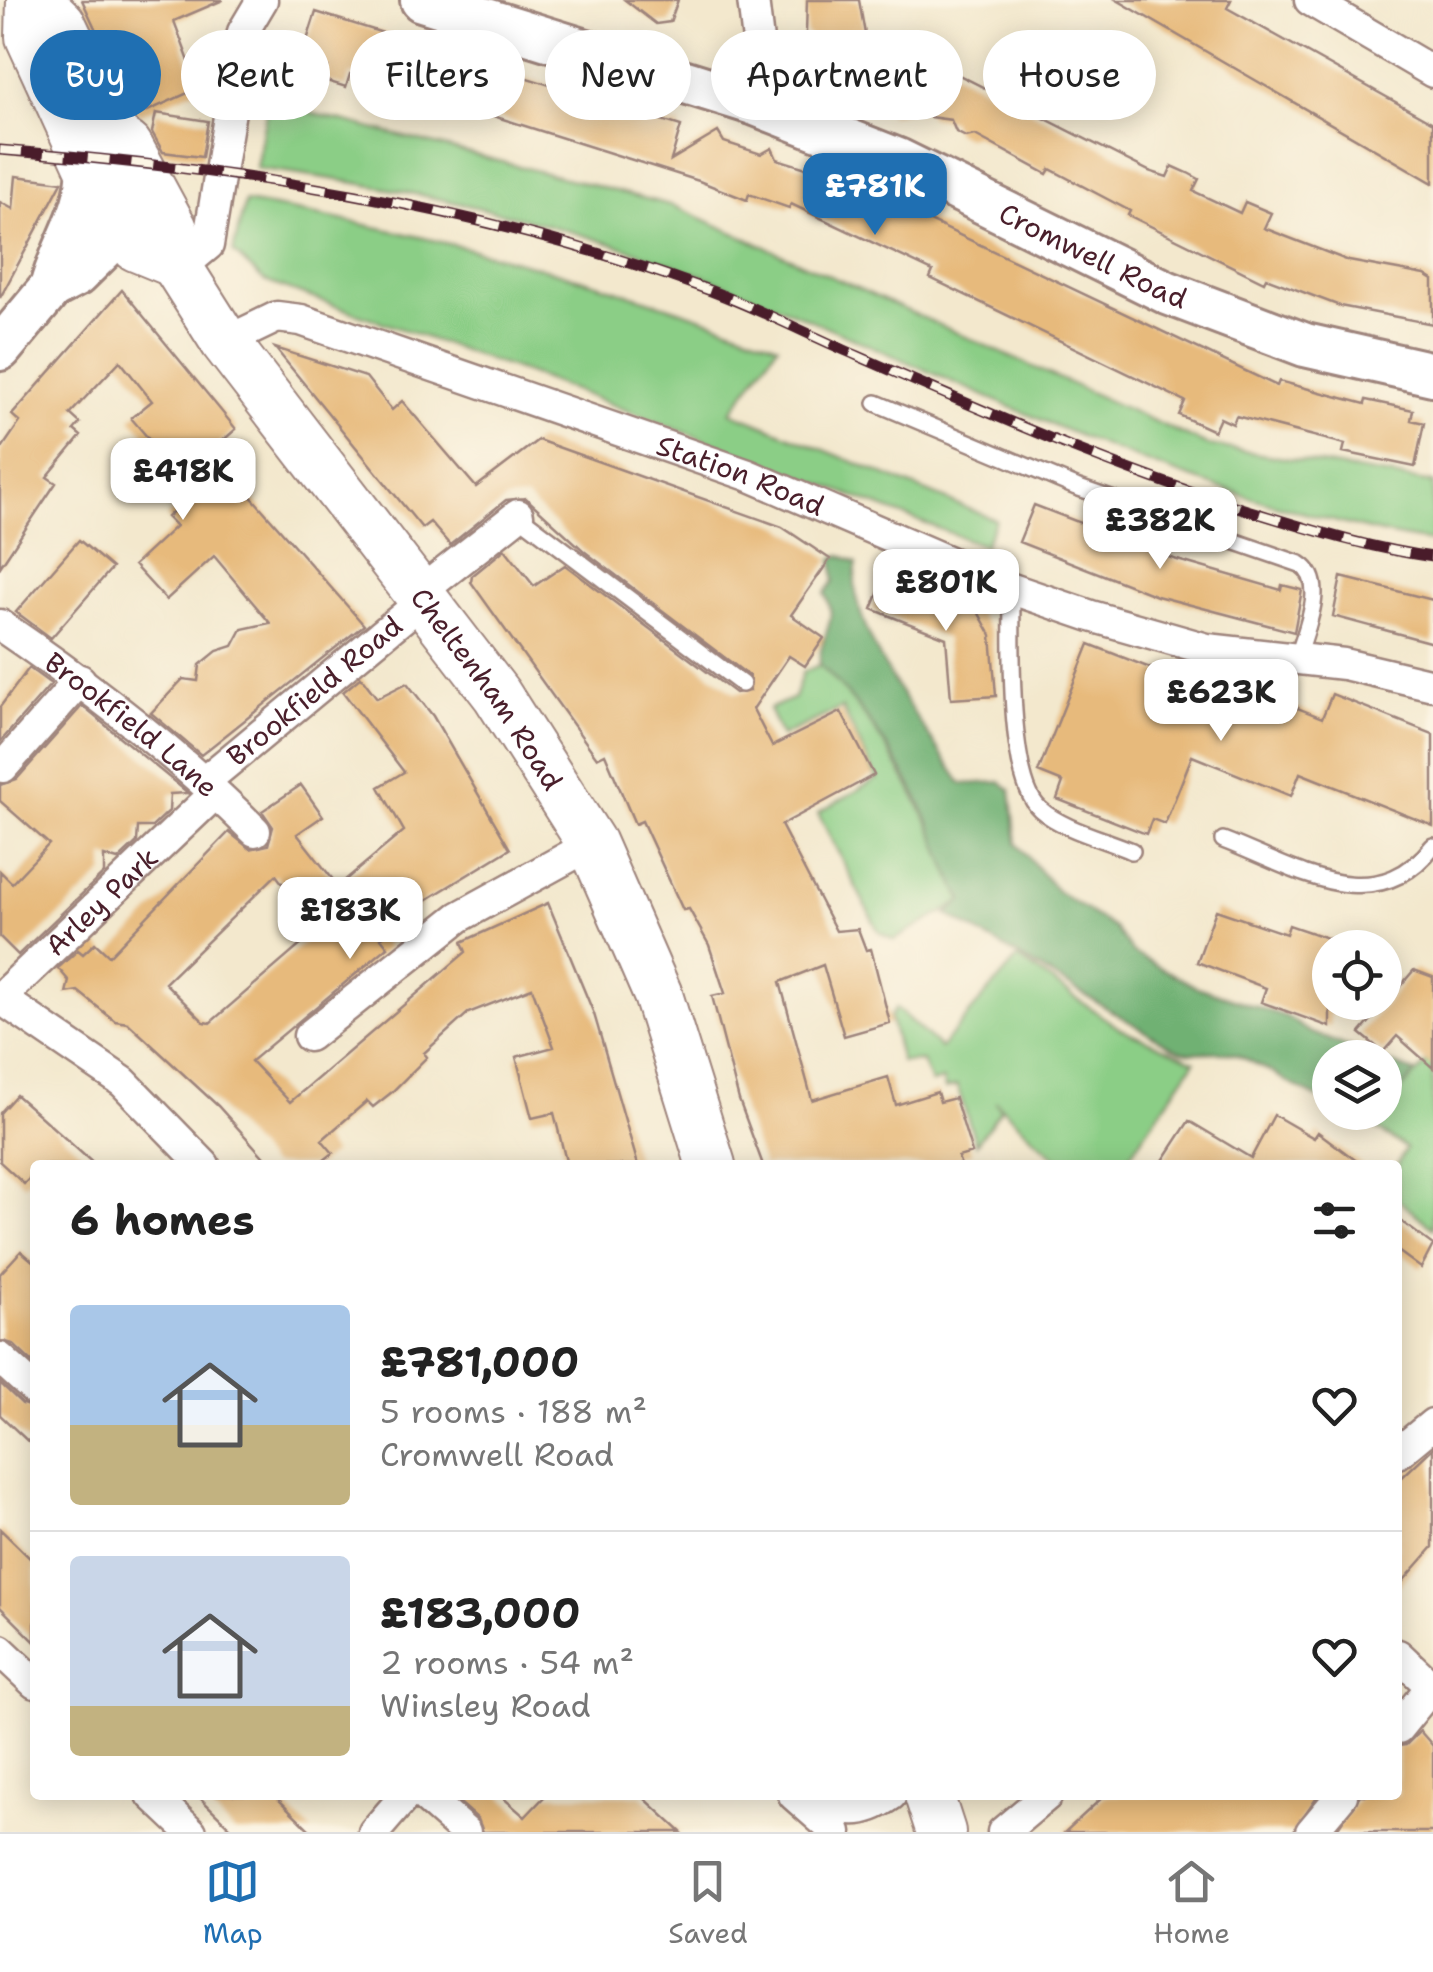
<!DOCTYPE html>
<html lang="en">
<head>
<meta charset="utf-8">
<style>
	body { margin:0; font-family:"Shantell Sans",sans-serif; background:#f6f6f6; color:#222; height:100vh; display:flex; flex-direction:column; font-size:38px; white-space:nowrap }
	* { box-sizing:border-box; margin:0 }
	p { font-size:32px; color:#767676 }
	.icon { flex:none; width:55px; height:55px; fill:none; stroke:currentColor; stroke-width:2; stroke-linecap:round; stroke-linejoin:round }
	.map { position:relative; flex:1; overflow:hidden }
	.details { position:absolute; left:30px; top:1160px; width:1372px; height:640px; display:flex; flex-direction:column; background:#fff; border-radius:10px; box-shadow:0 5px 25px #0003 }
	.details>* { flex:none }
	.top-card { position:absolute; left:30px; top:30px; width:1375px; height:90px; display:flex; gap:20px }
	.controls { position:absolute; left:1312px; top:930px; display:grid; gap:20px }
	.controls a { display:grid; place-items:center; width:90px; height:90px; border-radius:50%; background:#fff; box-shadow:0 5px 25px #0003; font-size:50px }
	.price { position:absolute; translate:-50% -85px; padding:0 22px; border-radius:20px; background:#fff; color:#222; font-size:32px; line-height:65px; filter:drop-shadow(0 2px 5px #0008) }
	.price::after { content:''; position:absolute; left:50%; top:60px; width:30px; height:22px; margin-left:-15px; background:inherit; clip-path:polygon(0 0,100% 0,50% 100%) }
	.price.selected { background:#1f6fb2; color:#fff }
	ul { padding:0; list-style:none }
	li { display:flex; align-items:center; gap:30px; height:250px; padding:0 40px }
	li+li { border-top:2px solid #e0e0e0 }
	li span { display:grid; place-items:center; flex:none; width:280px; height:200px; border-radius:10px; color:#555 }
	li>.icon { margin-inline-start:auto }
	span .icon { width:120px; height:120px; fill:#fffc; stroke-width:1 }
	li b { font-size:42px }
	h2 { display:flex; justify-content:space-between; align-items:center; height:120px; padding:0 40px; font-size:42px }
	.tag { padding:0 35px; border-radius:45px; background:#fff; box-shadow:0 5px 25px #0003; font-size:35px; line-height:90px }
	.tag.selected { background:#1f6fb2; color:#fff }
	.dock { display:flex; justify-content:space-around; align-items:center; height:140px; border-top:2px solid #e0e0e0; background:#fff; font-size:28px; color:#767676 }
	.dock a { display:grid; justify-items:center; gap:5px }
	.dock .selected { color:#1f6fb2 }
	.map>svg:first-child { display:block }
	.green { fill:#8bce86; stroke:#6a7658; stroke-width:2.5 }
	.forest { fill:#70b173; stroke:#5d684f; stroke-width:2.5 }
	.building { fill:#e7ba7b; fill-rule:evenodd }
	.lines { fill:none; stroke-linecap:round; stroke-linejoin:round }
	.lane-casing { stroke:#9e847c; stroke-width:20 }
	.street-casing { stroke:#9e847c; stroke-width:35 }
	.secondary-casing { stroke:#9e847c; stroke-width:48 }
	.primary-casing { stroke:#9e847c; stroke-width:52 }
	.lane { stroke:#fff; stroke-width:15 }
	.street { stroke:#fff; stroke-width:30 }
	.secondary { stroke:#fff; stroke-width:42 }
	.primary { stroke:#fff; stroke-width:48 }
	.rail-casing { stroke:#4a1f2b; stroke-width:11 }
	.rail { stroke:#fcf5e5; stroke-width:8; stroke-dasharray:22; stroke-linecap:butt }
	.labels { text-anchor:middle; stroke-width:8; stroke-linejoin:round; paint-order:stroke }
	.street-label { font-size:28px; fill:#4a1f2b; stroke:#fcf5e5 }
</style>
</head>
<body>
<div class="map">
<svg width="1433" height="1832" viewBox="0 0 1433 1832">
	<rect width="100%" height="100%" fill="#fcf5e5"/>
	<filter id="ink" filterUnits="userSpaceOnUse"><feTurbulence type="fractalNoise" baseFrequency=".01" numOctaves="2"/><feDisplacementMap in="SourceGraphic" scale="20" xChannelSelector="R" yChannelSelector="G"/><feConvolveMatrix kernelMatrix="1 2 1 2 8 2 1 2 1" color-interpolation-filters="sRGB"/></filter>
	<filter id="wash" filterUnits="userSpaceOnUse"><feTurbulence type="fractalNoise" baseFrequency=".0048" numOctaves="4" result="noise"/><feDisplacementMap in="SourceGraphic" scale="40" xChannelSelector="R" yChannelSelector="G"/><feGaussianBlur stdDeviation="2.25" result="paint"/><feColorMatrix in="noise" values="0 0 0 0 0 0 0 0 0 0 0 0 0 0 0 0 0 1.4 0 .05"/><feComposite in="paint" operator="in"/></filter>
	<g filter="url(#wash)">
		<rect width="100%" height="100%" fill="#f3e8cd"/>
		<!-- green -->
		<path class="green" d="M268 102 674 206 1207 445 1433 483V542C1384 536 1334 521 1286 508 1085 452 904 354 711 279 566 222 410 188 256 168Z
			M245 202C428 233 605 280 778 345L731 412 996 520 984 546 544 379 264 281 233 252Z
			M820 665C869 711 902 771 932 830 944 854 949 878 963 901L894 940 879 932 818 813 877 779 842 708 781 736 769 709 794 698 803 672Z
			M1018 958 1119 1028 1195 1061 1123 1165H1063L995 1101 1001 1109 976 1144 957 1086 945 1089 943 1080 931 1083 922 1061 901 1062 890 1017 896 1008 940 1048Z
			M1433 1056V1228L1398 1200 1397 1165 1406 1148 1369 1124 1385 1112V1107Z"/>
		<!-- forest -->
		<path class="forest" d="M840 555 857 563C840 622 929 734 962 784L1001 782 1011 790 1017 844 1057 891 1114 928 1133 953 1197 987 1287 1017 1309 1032 1375 1057 1330 1058V1103C1297 1091 1269 1068 1237 1055 1215 1047 1194 1058 1174 1048L947 914 963 900C950 879 944 860 935 837 913 779 865 708 820 665 817 639 841 621 825 594L834 581 833 559Z
			M1385 1061 1416 1073 1385 1107Z"/>
		<g id="blocks">
			<!-- building -->
			<path class="building" d="M82 0H223L174 21 199 88 141 114 134 112Z
				M625 0H678L670 22 656 24Z
				M807 0H859L865 34 938 76 943 67 1149 171 1167 177 1172 166 1188 173 1199 179 1193 191 1240 213 1245 202 1271 213 1264 228 1349 261 1425 275 1433 280V324L1340 306 1266 278 1264 282 1128 215 1130 211 1050 169 1047 174 975 135 966 137 956 132 951 120 930 117 923 105 890 116 884 100 813 58 820 46 806 33Z
				M1117 0H1231L1227 8 1433 123V183Z
				M316 12 681 126 671 160 718 132 724 142 761 154 772 148 777 159 806 168 808 163 1277 386 1279 381 1365 404 1366 400 1413 410 1411 420 1424 423 1415 467 1343 452 1345 444 1236 416 1233 424 1220 418 1214 431 1179 415 1185 401 930 278 933 271 791 204 789 208 749 194 747 200 699 181 487 114 458 106 457 111 427 101 428 96 350 74 346 87 323 80 328 67 301 59Z
				M156 113 208 121 202 157 163 152 152 132Z
				M16 176 62 182 0 298V202L13 209Z
				M122 290 236 429 211 451 364 625 201 755 151 713 183 679 198 681 200 665 217 651 233 646 242 629 270 623 214 556 166 600 134 565 176 526 167 517 194 492 131 418 152 401 120 361 70 414 80 423 74 430 81 436 47 477 56 483 0 567V451L20 422 12 415Z
				M275 348 366 377 392 410 402 401 476 487 538 440 782 527 830 559 791 615 824 638 805 666 789 656 753 709 772 746 841 712 874 775 781 825 836 931 858 929 866 950 871 949 890 1023 844 1036 823 965 780 982 812 1100 888 1077 896 1105 937 1092 940 1102 955 1098 972 1153 958 1157 961 1165H763L739 1100 712 996 725 993 709 945 689 909 683 910 642 821 635 824 605 754 597 758 471 582 472 576 505 549 534 586 565 565 735 693 750 691 749 676 584 551 526 498 506 500 450 545 430 522 422 528Z
				M1034 505 1174 559 1281 590 1282 585 1302 590 1294 632 1157 596 1019 542Z
				M79 540 112 568 51 638 16 612Z
				M886 574 977 610 991 635 996 696 951 699 946 638 872 609Z
				M1341 577 1433 600V643L1333 616Z
				M1089 644 1226 698 1233 682 1322 718 1332 694 1433 734V826L1300 773 1291 796 1192 756 1165 824 1152 819 1146 834 1057 799 1063 782 1038 772Z
				M29 668 51 684 0 742V707Z
				M361 677 377 698 407 683 433 716 510 849 423 902 381 938 388 947 251 1061 290 1102 466 952 462 942 548 903 594 1014 638 1165H567L554 1113 532 1118 516 1057 554 1047 532 988 468 1013 424 1053 427 1057 392 1092 373 1107 367 1101 322 1140 333 1153 318 1165H271L218 1106 128 1023 115 1021 78 991 66 993 69 981 58 968 78 950 83 954 95 943 109 956 229 832 250 849 268 845 273 827 262 811 301 785 323 816 297 834 338 886 404 831 379 787 404 772 343 692ZM276 875 318 930 210 1023 204 1022 165 983Z
				M82 706 188 793 170 794 169 811 152 827H138L137 842 118 860 104 856V873L18 955 0 937V871L12 883 49 844 0 801V785L17 779Z
				M1216 910 1286 934 1289 925 1330 939V1027L1261 1002 1266 988 1197 962Z
				M1414 970 1433 977V1068L1397 1036 1383 1052 1360 1033Z
				M16 1095 39 1115 95 1165H35V1173L24 1184 0 1162V1113Z
				M1274 1115 1314 1138 1318 1132 1362 1165H1160L1189 1121 1251 1158Z
				M1398 1219 1433 1245 1421 1268 1398 1251Z
				M21 1251 35 1263V1365L13 1344 0 1340V1274Z
				M0 1383 22 1404 35 1408V1448L0 1415Z
				M1433 1448V1547L1398 1587V1481Z
				M0 1529 35 1563V1642L0 1607Z
				M1420 1731 1433 1746V1832H1335L1360 1795H1398V1746L1406 1745Z
				M197 1795H274L312 1832H235Z
				M451 1795H500L525 1817 546 1795H641L681 1832H483L478 1819Z
				M1105 1795H1318L1293 1832H1065Z"/>
		</g>
	</g>
	<g filter="url(#ink)">
		<use href="#blocks" fill-opacity="0" stroke="#9e847c" stroke-width="2.5"/>
		<g class="lines">
			<!-- lane casing -->
			<g class="lane-casing">
				<path id="lane" d="M876 403 1076 487 1300 564C1329 582 1305 630 1298 657
					M518 515 742 684
					M1012 589C1012 635 1007 780 1040 809 1062 829 1104 839 1132 851
					M1223 840C1294 867 1374 922 1433 846"/>
			</g>
			<!-- street casing -->
			<g class="street-casing">
				<g id="street">
					<path d="M753 0 758 41 753 103"/>
					<path d="M1310 0 1433 72"/>
					<path d="M179 269 208 245 243 32 262 0"/>
					<path id="s1" d="M225 342 277 317 301 320 748 475 1012 589 1091 616 1207 649 1344 664 1433 685"/>
					<path d="M419 593 518 515"/>
					<path id="s2" d="M0 625C91 687 177 753 255 831"/>
					<path d="M3 767 80 680"/>
					<path id="s3" d="M205 781 424 600"/>
					<path id="s4" d="M0 998 203 805"/>
					<path d="M0 998 123 1082 204 1165"/>
					<path d="M309 1036 459 917 592 844"/>
					<path d="M0 1358 35 1390"/>
					<path d="M1398 1453 1433 1424"/>
					<path d="M0 1650 35 1683"/>
					<path d="M1398 1655 1432 1687"/>
					<path d="M1398 1728 1433 1685"/>
					<path d="M152 1795 191 1832"/>
					<path d="M423 1795 465 1832"/>
					<path d="M794 1795 836 1832"/>
					<path d="M818 1795C845 1814 864 1814 891 1795"/>
					<path d="M374 1832 406 1795"/>
					<path d="M1003 1832 1047 1795"/>
					<path d="M1311 1832 1342 1795"/>
				</g>
			</g>
			<!-- secondary casing -->
			<g class="secondary-casing">
				<g id="secondary">
					<path id="s5" d="M422 0 753 103 898 160 1168 293 1305 345 1433 374"/>
					<path d="M51 288C63 242 88 215 89 166"/>
					<path d="M0 349 51 288 76 275 124 228 128 195"/>
				</g>
			</g>
			<!-- primary casing -->
			<g class="primary-casing">
				<g id="primary">
					<path d="M31 0 30 37 89 166 136 247 175 263"/>
					<path id="s6" d="M37 0 61 23 115 137 128 146 173 229 175 263 225 342 497 695 592 844 658 995 711 1165"/>
					<path d="M929 1795 941 1832"/>
				</g>
			</g>
			<!-- lane -->
			<use href="#lane" class="lane"/>
			<!-- street -->
			<use href="#street" class="street"/>
			<!-- secondary -->
			<use href="#secondary" class="secondary"/>
			<!-- primary -->
			<use href="#primary" class="primary"/>
			<!-- rail casing -->
			<g class="rail-casing">
				<path id="rail" d="M0 150C239 169 477 205 703 288 753 306 801 331 849 352 981 410 1112 468 1250 511 1309 529 1371 549 1433 557"/>
			</g>
			<!-- rail -->
			<use href="#rail" class="rail"/>
		</g>
	</g>
	<g class="labels">
		<!-- street labels -->
		<g class="street-label">
			<text dy="10" stroke="none"><textPath href="#s5" startOffset="720">Cromwell Road</textPath></text>
			<text dy="10" stroke="none"><textPath href="#s1" startOffset="548">Station Road</textPath></text>
			<text dy="10" stroke="none"><textPath href="#s6" startOffset="832">Cheltenham Road</textPath></text>
			<text dy="10" stroke="none"><textPath href="#s3" startOffset="142">Brookfield Road</textPath></text>
			<text dy="10" stroke="none"><textPath href="#s2" startOffset="165">Brookfield Lane</textPath></text>
			<text dy="10" stroke="none"><textPath href="#s4" startOffset="140">Arley Park</textPath></text>
		</g>
	</g>
</svg>
<div class="controls">
<a><svg class="icon" aria-label="locate" viewBox="0 0 24 24"><circle cx="12" cy="12" r="6"/><path d="M12 2v4M12 18v4M2 12h4M18 12h4"/></svg></a>
<a><svg class="icon" aria-label="layers" viewBox="0 0 24 24"><path d="M12 4l9 5-9 5-9-5zM3 14l9 5 9-5"/></svg></a>
</div>
<b class="price selected" style="left:875px;top:238px">£781K</b>
<b class="price" style="left:183px;top:523px">£418K</b>
<b class="price" style="left:1160px;top:572px">£382K</b>
<b class="price" style="left:946px;top:634px">£801K</b>
<b class="price" style="left:1221px;top:744px">£623K</b>
<b class="price" style="left:350px;top:962px">£183K</b>
<div class="top-card">
<a class="tag selected">Buy</a>
<a class="tag">Rent</a>
<a class="tag">Filters</a>
<a class="tag">New</a>
<a class="tag">Apartment</a>
<a class="tag">House</a>
</div>
<section class="details">
<h2>6 homes<svg class="icon" aria-label="filters" viewBox="0 0 24 24"><path d="M4 7h16M4 17h16"/><circle cx="9" cy="7" r="2"/><circle cx="15" cy="17" r="2"/></svg></h2>
<ul>
<li><span style="background:linear-gradient(#a9c7e8 60%,#c2b280 0)"><svg class="icon" aria-label="home" viewBox="0 0 24 24"><path d="M3 11l9-7 9 7M6 9v11h12V9"/></svg></span><div><b>£781,000</b><p>5 rooms · 188 m²</p><p>Cromwell Road</p></div><svg class="icon" aria-label="heart" viewBox="0 0 24 24"><path d="M12 20l-8-8c-3-5 5-10 8-4 3-6 11-1 8 4z"/></svg></li>
<li><span style="background:linear-gradient(#c9d6e8 75%,#c2b280 0)"><svg class="icon" aria-label="home" viewBox="0 0 24 24"><path d="M3 11l9-7 9 7M6 9v11h12V9"/></svg></span><div><b>£183,000</b><p>2 rooms · 54 m²</p><p>Winsley Road</p></div><svg class="icon" aria-label="heart" viewBox="0 0 24 24"><path d="M12 20l-8-8c-3-5 5-10 8-4 3-6 11-1 8 4z"/></svg></li>
</ul>
</section>
</div>
<nav class="dock">
<a class="selected"><svg class="icon" aria-label="map" viewBox="0 0 24 24"><path d="M3 6l6-2 6 2 6-2v14l-6 2-6-2-6 2zM9 4v14M15 6v14"/></svg>Map</a>
<a><svg class="icon" aria-label="saved" viewBox="0 0 24 24"><path d="M7 4h10v16l-5-4-5 4z"/></svg>Saved</a>
<a><svg class="icon" aria-label="home" viewBox="0 0 24 24"><path d="M3 11l9-7 9 7M6 9v11h12V9"/></svg>Home</a>
</nav>
</body>
</html>
